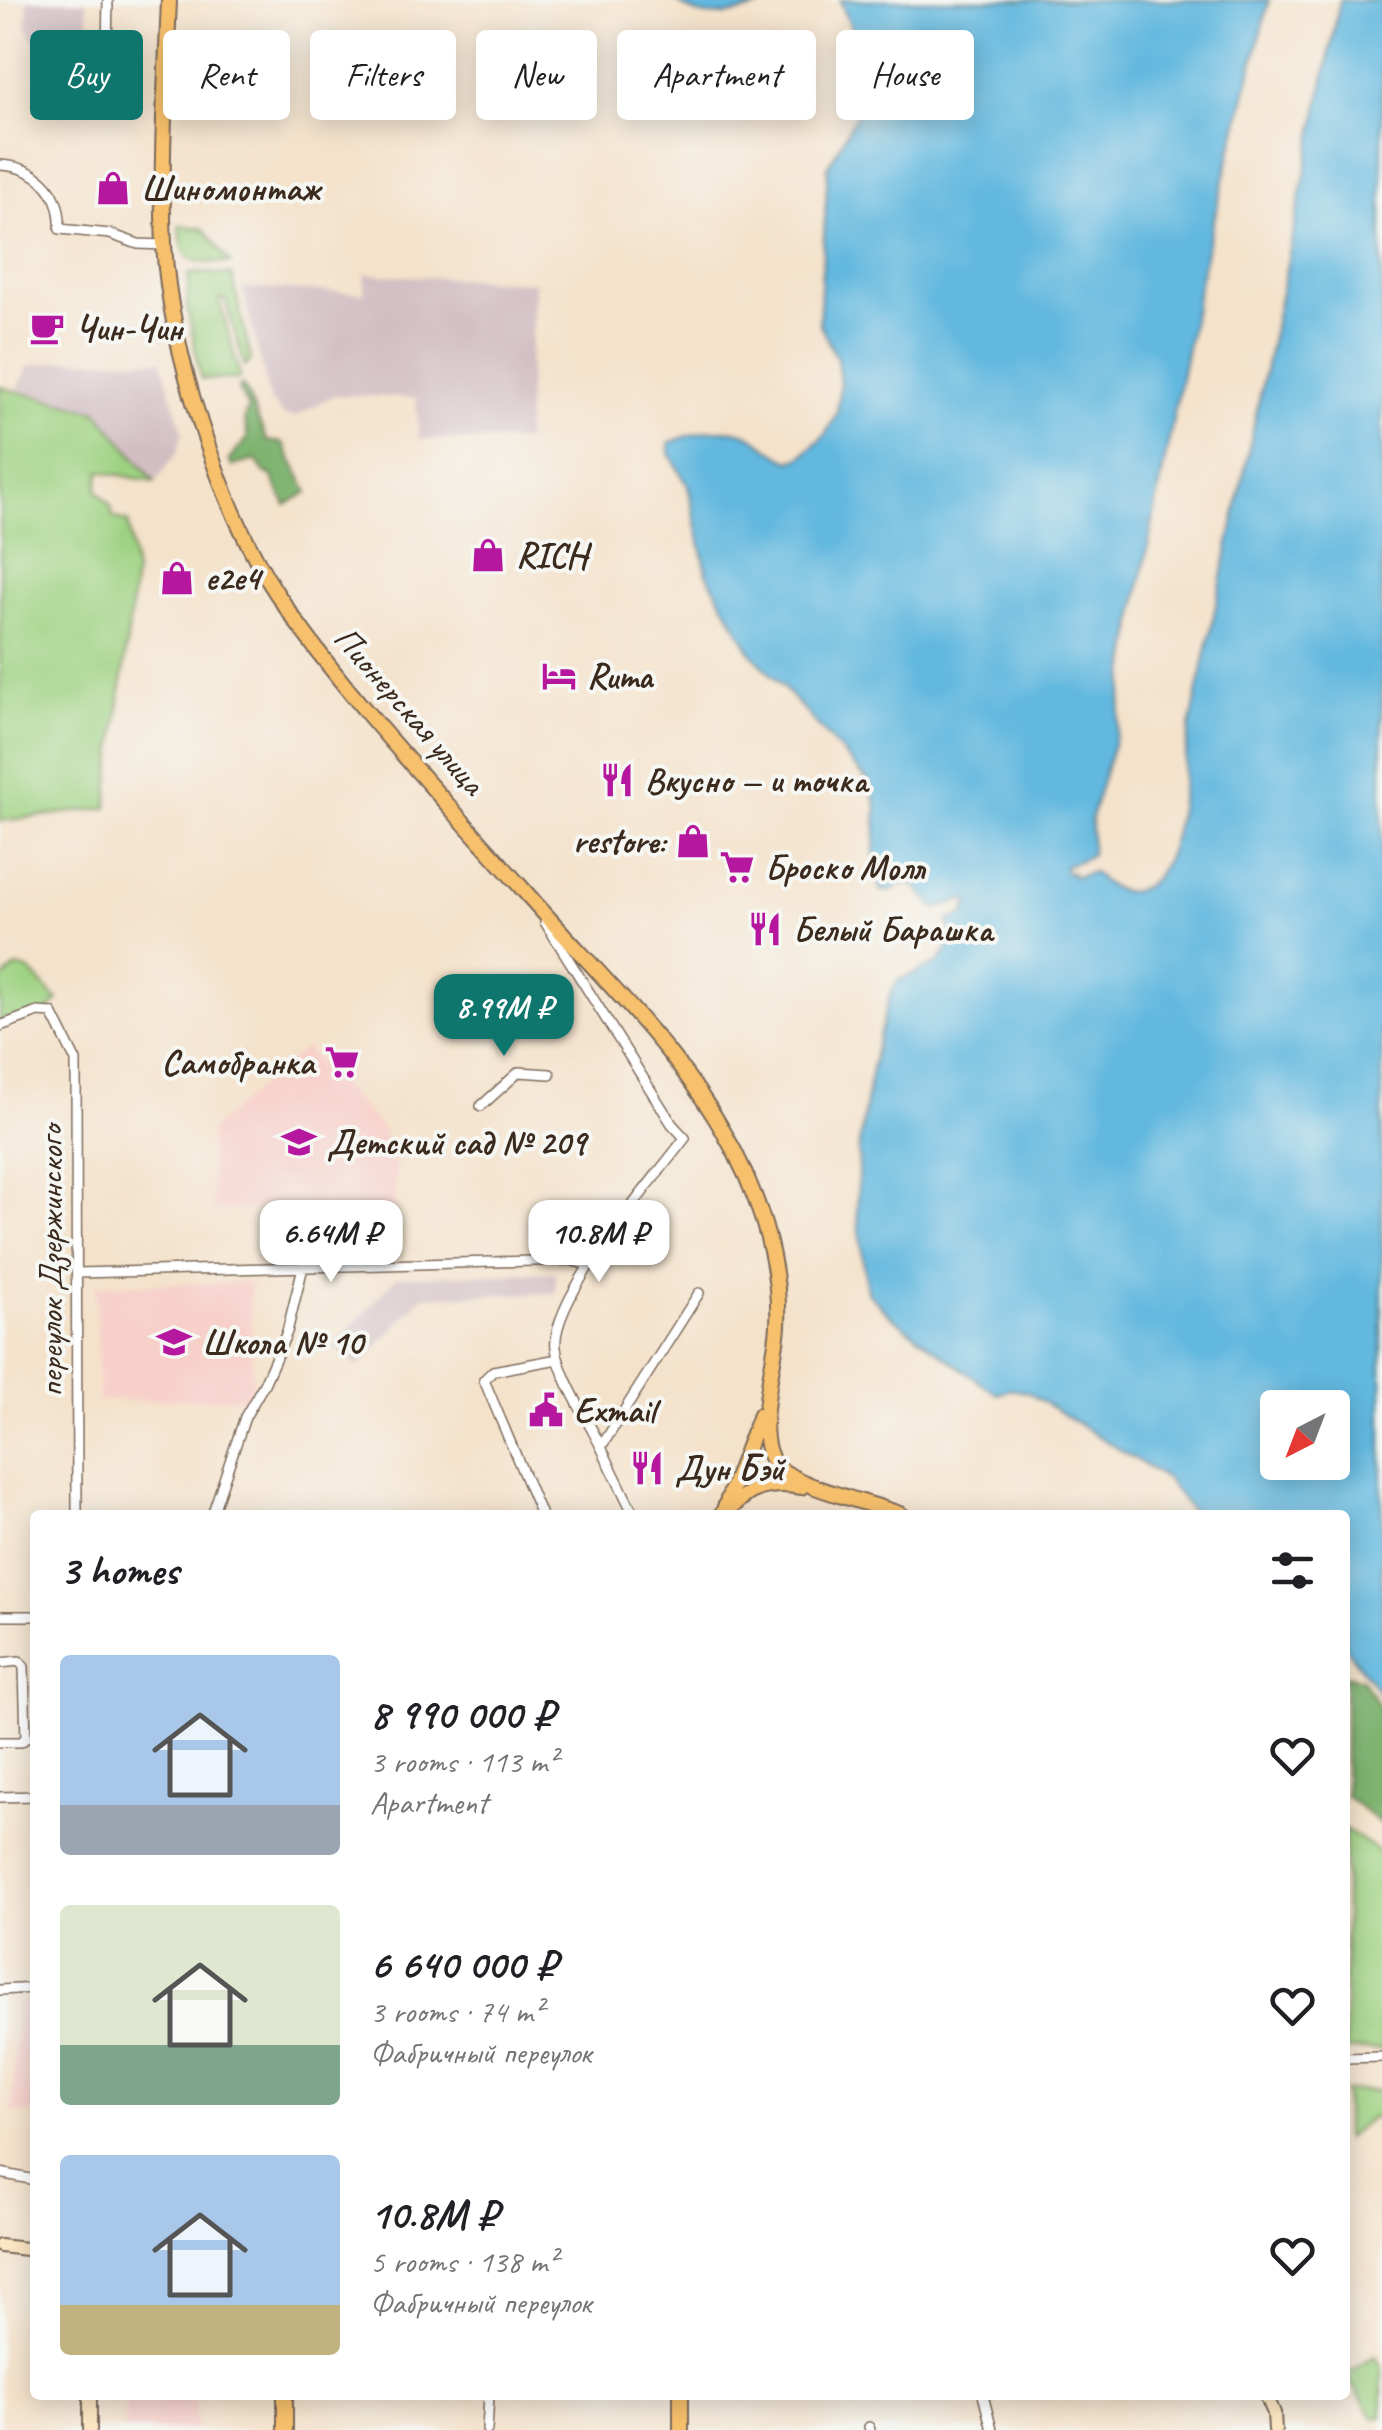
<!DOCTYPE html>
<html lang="en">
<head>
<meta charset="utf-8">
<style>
	body { margin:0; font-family:Caveat,sans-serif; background:#f2f2f2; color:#202124; height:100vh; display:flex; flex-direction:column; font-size:38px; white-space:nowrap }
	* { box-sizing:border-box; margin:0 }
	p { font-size:32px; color:#757577 }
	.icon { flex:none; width:55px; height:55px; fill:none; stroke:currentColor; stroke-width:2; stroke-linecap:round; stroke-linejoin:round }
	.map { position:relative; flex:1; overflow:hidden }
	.drawer { position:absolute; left:30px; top:1510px; width:1320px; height:890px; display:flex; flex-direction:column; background:#fff; border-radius:10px; box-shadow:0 5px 25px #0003 }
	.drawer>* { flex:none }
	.hud { position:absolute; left:30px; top:30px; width:1322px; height:90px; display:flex; gap:20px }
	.needle { width:65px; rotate:222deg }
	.controls { position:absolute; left:1260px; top:1390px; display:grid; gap:20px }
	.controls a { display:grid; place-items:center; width:90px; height:90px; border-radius:10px; background:#fff; box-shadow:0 5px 25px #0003; font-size:50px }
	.price { position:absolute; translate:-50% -85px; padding:0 22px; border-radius:20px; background:#fff; color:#222; font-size:32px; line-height:65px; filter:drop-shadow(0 2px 5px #0008) }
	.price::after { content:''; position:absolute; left:50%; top:60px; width:30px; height:22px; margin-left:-15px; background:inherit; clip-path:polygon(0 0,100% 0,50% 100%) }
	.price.active { background:#0f766e; color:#fff }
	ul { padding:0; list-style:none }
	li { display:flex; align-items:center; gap:30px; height:250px; padding:0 30px }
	li span { display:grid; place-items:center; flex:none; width:280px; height:200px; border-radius:10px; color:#555 }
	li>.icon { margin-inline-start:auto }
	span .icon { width:120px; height:120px; fill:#fffc; stroke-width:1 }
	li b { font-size:42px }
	h2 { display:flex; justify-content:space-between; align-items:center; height:120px; padding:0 30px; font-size:42px }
	.pill { padding:0 35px; border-radius:10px; background:#fff; box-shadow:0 5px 25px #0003; font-size:35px; line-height:90px }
	.pill.active { background:#0f766e; color:#fff }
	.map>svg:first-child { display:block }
	.built { fill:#f7d0ca }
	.industrial { fill:#d2bec2 }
	.green { fill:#9ed181; stroke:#6c7e50; stroke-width:2.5 }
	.forest { fill:#7eb36f; stroke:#5c6e46; stroke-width:2.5 }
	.water { fill:#62b8df; stroke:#4e717e; stroke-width:2.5; fill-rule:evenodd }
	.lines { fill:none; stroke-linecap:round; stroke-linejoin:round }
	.street-casing { stroke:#7c6a5b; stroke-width:12 }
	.secondary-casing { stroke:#7c6a5b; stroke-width:16 }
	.primary-casing { stroke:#7c6a5b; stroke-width:18 }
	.street { stroke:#fff; stroke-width:9 }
	.secondary { stroke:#fce6c4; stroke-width:12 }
	.primary { stroke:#f7c06c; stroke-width:14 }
	.labels { text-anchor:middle; stroke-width:8; stroke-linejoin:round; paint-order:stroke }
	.poi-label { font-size:35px; font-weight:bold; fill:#3b2a1e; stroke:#f6f6f2; text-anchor:start }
	.street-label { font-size:35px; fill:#3b2a1e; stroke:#f6f6f2 }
</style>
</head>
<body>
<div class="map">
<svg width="1382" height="2430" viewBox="0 0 1382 2430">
	<rect width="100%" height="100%" fill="#f6f6f2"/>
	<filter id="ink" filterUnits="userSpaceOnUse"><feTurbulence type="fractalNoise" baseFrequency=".01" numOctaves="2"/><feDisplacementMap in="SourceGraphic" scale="20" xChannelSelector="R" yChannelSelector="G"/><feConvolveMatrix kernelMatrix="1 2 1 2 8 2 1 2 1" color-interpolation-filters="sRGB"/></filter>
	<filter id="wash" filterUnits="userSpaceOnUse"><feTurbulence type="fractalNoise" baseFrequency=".0048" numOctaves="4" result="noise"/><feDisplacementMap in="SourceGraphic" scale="40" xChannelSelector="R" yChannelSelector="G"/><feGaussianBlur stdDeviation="2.25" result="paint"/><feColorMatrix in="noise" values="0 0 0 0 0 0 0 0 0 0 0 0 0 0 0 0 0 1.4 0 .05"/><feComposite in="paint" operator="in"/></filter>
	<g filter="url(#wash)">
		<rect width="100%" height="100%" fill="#f4e2cb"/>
		<!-- built -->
		<path class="built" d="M305 1048 381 1127 396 1153 393 1243 291 1246 289 1207 213 1210 209 1131Z
			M250 1282 253 1398 99 1401 96 1285Z
			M17 2003 35 2004V2113L12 2112Z
			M196 2395V2430H125V2396Z"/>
		<!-- industrial -->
		<path class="industrial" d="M28 0 86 1 90 34 79 65 41 54 26 25Z
			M365 274 535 282 525 441 419 439 416 398 334 395 295 417 284 416 270 400 242 288 364 293Z
			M68 360H161L183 432 177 453 155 482 97 411 18 389 29 366Z
			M556 1272V1293L423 1296 358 1367 334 1346 397 1277Z"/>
		<!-- green -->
		<path class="green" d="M180 225 204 229 230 263C194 262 181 267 180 225Z
			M198 273 232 275 251 360 245 367 225 299H219L240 376 237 379H201L187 306 189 274Z
			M0 387 97 411 155 482 100 471 97 490 111 506 113 517 128 522 135 573 107 808 0 821Z
			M17 967 29 970 58 1001 46 1013 0 1023V981Z
			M1345 1829 1382 1854V2050H1345Z
			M1345 2091H1382V2118H1370L1345 2139Z
			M1375 2356 1382 2367V2417L1374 2418 1345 2375Z"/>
		<!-- forest -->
		<path class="forest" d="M241 385 245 389 267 441 283 443 308 492 286 505 271 475 264 472 256 460 232 466 229 460 248 438 244 419 248 408 239 391Z
			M1345 1675 1362 1679 1382 1710V1825L1345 1795Z"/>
		<!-- water -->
		<path class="water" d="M676 0H777C747 13 701 27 676 0Z
			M840 0H1269L1206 251 1137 602 1117 731 1091 818V856L1064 866 1067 874 1071 872 1073 877 1093 872C1111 893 1135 901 1156 876 1183 842 1181 767 1191 722 1243 482 1292 241 1340 0H1382V1696L1345 1647V1515H1194L1167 1480 1154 1471 1027 1392 1010 1389 998 1394 988 1388 892 1317 867 1292 857 1211 859 1144 874 1055 891 991 899 980 938 963 948 948 951 935 948 921 967 913 965 908 970 906 967 899 936 909 915 886 902 883 891 891H881L874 870 877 806 868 781 751 652 707 574 688 486 670 454 669 443C695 432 730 422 756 439 768 447 777 456 791 461L801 457 825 435 837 413 840 383 837 359 819 323 828 167 862 104 864 90 858 45ZM1278 1408H1332V1462H1278Z"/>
	</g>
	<g filter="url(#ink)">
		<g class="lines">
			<!-- street casing -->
			<g class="street-casing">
				<path id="street" d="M106 95 108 0
					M0 165C37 167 62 191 60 229L110 234 138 244 164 245
					M545 922 672 1124 685 1138C654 1180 549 1299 556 1348 560 1378 588 1420 601 1447
					M0 1026 38 1012 52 1013 76 1061 77 1515
					M481 1106 519 1072 550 1074
					M78 1273 569 1260 589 1265
					M212 1515 245 1417 264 1384 287 1332 303 1267
					M541 1515 484 1380 493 1371 558 1359
					M634 1515 601 1447 699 1293
					M0 1616H35
					M0 1663 19 1661 24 1667 26 1738 21 1742H0
					M0 1797 35 1796
					M0 1990 35 1988
					M1345 2058 1382 2057
					M0 2173 35 2180
					M983 2395 992 2430
					M869 2427 870 2430
					M487 2430 489 2395"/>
			</g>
			<!-- secondary casing -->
			<g class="secondary-casing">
				<path id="secondary" d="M0 2246 35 2250
					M1266 2395 1274 2413 1275 2430
					M90 2430V2395"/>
			</g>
			<!-- primary casing -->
			<g class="primary-casing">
				<path id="primary" d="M169 0C166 81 160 163 164 244 170 349 219 506 277 594 347 699 437 791 520 886 588 965 669 1038 722 1129 756 1187 781 1258 778 1326 776 1361 751 1440 777 1466 800 1489 870 1502 902 1515
					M728 1512C748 1487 770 1481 801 1487
					M722 1515 760 1415
					M681 2395V2430
					M285 2430V2395"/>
			</g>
			<!-- street -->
			<use href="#street" class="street"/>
			<!-- secondary -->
			<use href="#secondary" class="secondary"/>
			<!-- primary -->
			<use href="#primary" class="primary"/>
		</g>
	</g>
	<!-- icons -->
	<defs>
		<g id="shop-bare" transform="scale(2.7)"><path d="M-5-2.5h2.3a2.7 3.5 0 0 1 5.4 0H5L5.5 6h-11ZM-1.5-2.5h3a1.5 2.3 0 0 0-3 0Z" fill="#b5179e" stroke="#f6f6f2" stroke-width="2.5" paint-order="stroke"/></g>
		<g id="cafe-bare" transform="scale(2.7)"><path d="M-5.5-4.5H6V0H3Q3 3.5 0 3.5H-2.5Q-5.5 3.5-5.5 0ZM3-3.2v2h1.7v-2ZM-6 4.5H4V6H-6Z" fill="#b5179e" stroke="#f6f6f2" stroke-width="2.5" paint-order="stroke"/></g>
		<g id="hotel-bare" transform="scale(2.7)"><path d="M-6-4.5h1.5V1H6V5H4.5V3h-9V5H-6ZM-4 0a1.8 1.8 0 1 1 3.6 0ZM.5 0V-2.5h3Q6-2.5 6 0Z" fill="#b5179e" stroke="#f6f6f2" stroke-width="2.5" paint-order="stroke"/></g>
		<g id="restaurant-bare" transform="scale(2.7)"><path d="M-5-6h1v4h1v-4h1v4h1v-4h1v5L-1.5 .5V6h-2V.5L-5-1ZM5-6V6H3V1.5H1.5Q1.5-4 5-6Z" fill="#b5179e" stroke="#f6f6f2" stroke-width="2.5" paint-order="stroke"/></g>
		<g id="supermarket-bare" transform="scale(2.7)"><path d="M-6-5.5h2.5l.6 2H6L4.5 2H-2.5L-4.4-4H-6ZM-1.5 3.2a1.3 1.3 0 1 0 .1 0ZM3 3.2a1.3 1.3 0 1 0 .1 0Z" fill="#b5179e" stroke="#f6f6f2" stroke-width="2.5" paint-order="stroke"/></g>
		<g id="school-bare" transform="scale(2.7)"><path d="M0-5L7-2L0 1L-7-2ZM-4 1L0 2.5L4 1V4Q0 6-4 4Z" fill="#b5179e" stroke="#f6f6f2" stroke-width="2.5" paint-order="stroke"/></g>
		<g id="civic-bare" transform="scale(2.7)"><path d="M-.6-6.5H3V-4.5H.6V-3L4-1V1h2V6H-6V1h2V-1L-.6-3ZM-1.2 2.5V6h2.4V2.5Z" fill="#b5179e" stroke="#f6f6f2" stroke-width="2.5" paint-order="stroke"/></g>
	</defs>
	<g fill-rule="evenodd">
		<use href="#shop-bare" x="113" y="188"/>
		<use href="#cafe-bare" x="47" y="328"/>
		<use href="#shop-bare" x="488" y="555"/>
		<use href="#shop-bare" x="177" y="578"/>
		<use href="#hotel-bare" x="559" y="676"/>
		<use href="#restaurant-bare" x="617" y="780"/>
		<use href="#shop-bare" x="693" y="841"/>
		<use href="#supermarket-bare" x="737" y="867"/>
		<use href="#restaurant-bare" x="765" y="929"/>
		<use href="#supermarket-bare" x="342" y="1062"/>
		<use href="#school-bare" x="299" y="1142"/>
		<use href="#school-bare" x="174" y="1342"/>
		<use href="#civic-bare" x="546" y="1410"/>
		<use href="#restaurant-bare" x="647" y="1468"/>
	</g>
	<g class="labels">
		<!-- poi labels -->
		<g class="poi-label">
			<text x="141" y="200">Шиномонтаж</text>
			<text x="75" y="340">Чин-Чин</text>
			<text x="516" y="567">RICH</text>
			<text x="205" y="590">е2е4</text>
			<text x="587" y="688">Ruma</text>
			<text x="645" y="792">Вкусно — и точка</text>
			<text x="665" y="853" text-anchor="end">restore:</text>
			<text x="765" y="879">Броско Молл</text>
			<text x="793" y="941">Белый Барашка</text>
			<text x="314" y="1074" text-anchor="end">Самобранка</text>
			<text x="327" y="1154">Детский сад № 209</text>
			<text x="202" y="1354">Школа № 10</text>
			<text x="574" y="1422">Exmail</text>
			<text x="675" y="1480">Дун Бэй</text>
		</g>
		<!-- street labels -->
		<g class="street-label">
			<text transform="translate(410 710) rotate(49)" y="12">Пионерская улица</text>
			<text transform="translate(50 1261) rotate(-90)" y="12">переулок Дзержинского</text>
		</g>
	</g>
</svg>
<div class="controls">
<a><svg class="needle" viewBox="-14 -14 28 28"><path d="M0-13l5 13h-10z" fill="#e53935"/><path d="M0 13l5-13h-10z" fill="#757577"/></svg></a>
</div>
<b class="price active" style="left:504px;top:1059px">8.99M ₽</b>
<b class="price" style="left:331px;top:1285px">6.64M ₽</b>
<b class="price" style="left:599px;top:1285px">10.8M ₽</b>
<div class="hud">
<a class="pill active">Buy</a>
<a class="pill">Rent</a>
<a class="pill">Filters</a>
<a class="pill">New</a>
<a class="pill">Apartment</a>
<a class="pill">House</a>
</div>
<section class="drawer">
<h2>3 homes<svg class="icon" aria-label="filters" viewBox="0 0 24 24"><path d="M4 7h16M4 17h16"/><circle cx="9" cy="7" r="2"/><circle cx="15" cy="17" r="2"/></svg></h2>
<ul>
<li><span style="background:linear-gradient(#a9c7e8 75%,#9aa5b1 0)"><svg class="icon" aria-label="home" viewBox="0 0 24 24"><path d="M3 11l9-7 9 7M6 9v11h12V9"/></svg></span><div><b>8 990 000 ₽</b><p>3 rooms · 113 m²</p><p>Apartment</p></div><svg class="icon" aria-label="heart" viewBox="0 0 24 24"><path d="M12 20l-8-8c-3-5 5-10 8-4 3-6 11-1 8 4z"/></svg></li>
<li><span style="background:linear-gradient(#dfe7d0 70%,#7fa58c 0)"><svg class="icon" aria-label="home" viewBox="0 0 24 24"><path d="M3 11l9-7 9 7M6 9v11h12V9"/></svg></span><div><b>6 640 000 ₽</b><p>3 rooms · 74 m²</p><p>Фабричный переулок</p></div><svg class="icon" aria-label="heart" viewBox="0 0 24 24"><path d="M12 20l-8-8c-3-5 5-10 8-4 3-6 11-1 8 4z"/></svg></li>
<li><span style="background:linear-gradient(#a9c7e8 75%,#c2b280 0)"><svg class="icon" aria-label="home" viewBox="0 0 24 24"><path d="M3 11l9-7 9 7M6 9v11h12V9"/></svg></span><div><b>10.8M ₽</b><p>5 rooms · 138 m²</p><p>Фабричный переулок</p></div><svg class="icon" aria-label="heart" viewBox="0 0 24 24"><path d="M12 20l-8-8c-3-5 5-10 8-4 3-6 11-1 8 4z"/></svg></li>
</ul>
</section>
</div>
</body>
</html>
